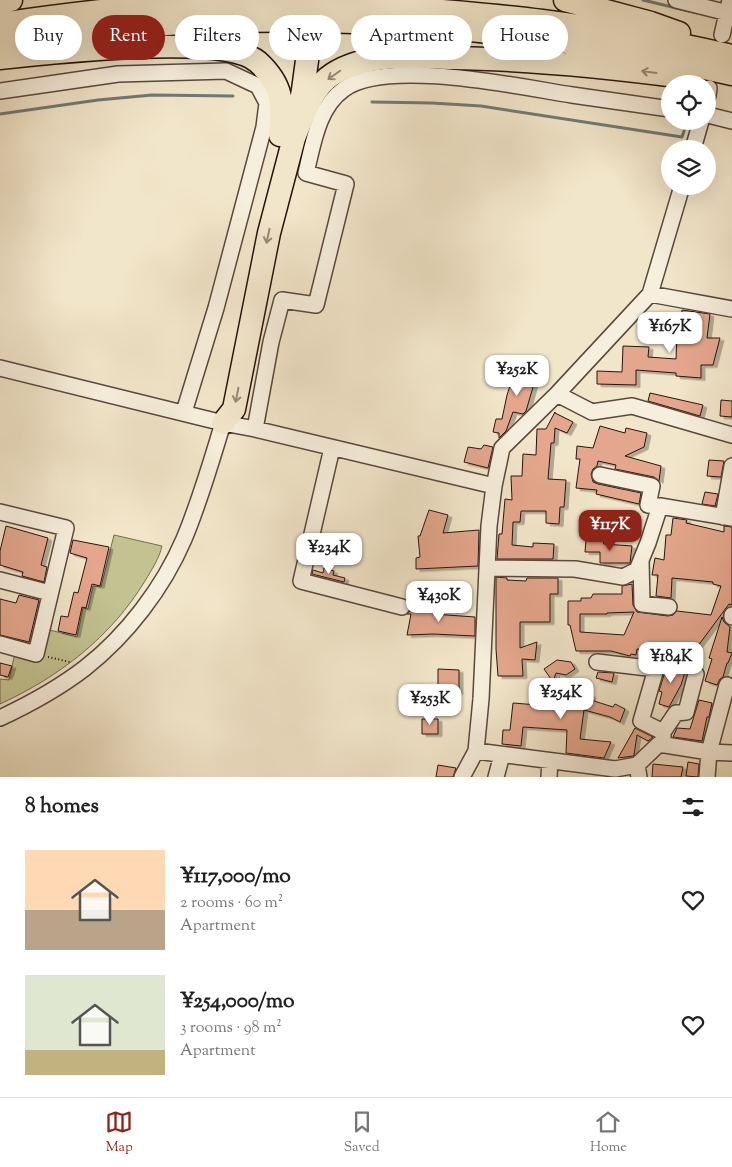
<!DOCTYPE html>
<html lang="en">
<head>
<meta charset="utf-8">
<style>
	body { margin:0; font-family:"Sorts Mill Goudy",serif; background:#f2f2f2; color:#222; height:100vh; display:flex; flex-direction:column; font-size:19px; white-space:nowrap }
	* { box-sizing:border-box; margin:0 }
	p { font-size:16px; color:#767676 }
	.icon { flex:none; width:28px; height:28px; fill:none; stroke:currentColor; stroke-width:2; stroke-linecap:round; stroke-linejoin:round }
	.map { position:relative; height:777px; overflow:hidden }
	.panel { display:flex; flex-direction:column; background:#fff; flex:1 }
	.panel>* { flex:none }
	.top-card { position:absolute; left:15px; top:15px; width:702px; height:45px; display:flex; gap:10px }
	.controls { position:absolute; left:661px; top:75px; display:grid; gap:10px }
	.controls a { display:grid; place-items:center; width:55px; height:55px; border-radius:50%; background:#fff; box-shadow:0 5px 20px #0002; font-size:25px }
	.price { position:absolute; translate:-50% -42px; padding:0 11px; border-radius:10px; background:#fff; color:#222; font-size:16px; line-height:32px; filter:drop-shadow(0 1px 2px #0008) }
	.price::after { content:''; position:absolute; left:50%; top:30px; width:15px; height:11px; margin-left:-8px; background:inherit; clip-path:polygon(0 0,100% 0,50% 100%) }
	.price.current { background:#8f2418; color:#fff }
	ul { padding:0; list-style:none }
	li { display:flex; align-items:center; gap:15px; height:125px; padding:0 25px }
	li span { display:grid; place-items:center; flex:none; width:140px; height:100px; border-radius:0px; color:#555 }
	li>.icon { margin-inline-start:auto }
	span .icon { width:60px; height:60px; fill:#fffc; stroke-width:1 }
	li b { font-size:21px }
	h2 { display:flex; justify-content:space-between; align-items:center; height:60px; padding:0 25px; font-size:21px }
	.pill { padding:0 18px; border-radius:22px; background:#fff; box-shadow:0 5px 20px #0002; font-size:18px; line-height:45px }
	.pill.current { background:#8f2418; color:#fff }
	.tab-bar { display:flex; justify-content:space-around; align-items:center; height:70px; border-top:1px solid #e0e0e0; background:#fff; font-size:14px; color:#767676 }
	.tab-bar a { display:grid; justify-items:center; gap:2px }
	.tab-bar .current { color:#8f2418 }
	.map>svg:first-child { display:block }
	.green { fill:#c3c391; stroke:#766c4e }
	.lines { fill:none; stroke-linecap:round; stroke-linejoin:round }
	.stream { stroke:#6e7a76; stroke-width:3 }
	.building { fill:#e4a78d; stroke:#28140c; fill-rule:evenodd; filter:url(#shadow) }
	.minor-casing { stroke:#5a483c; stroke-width:18 }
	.highway-casing { stroke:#28140c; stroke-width:25 }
	.path { stroke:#28140c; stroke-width:2; stroke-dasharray:1 2.5; stroke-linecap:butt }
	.minor { stroke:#f7efdd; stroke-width:15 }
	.highway { stroke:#f2e6ca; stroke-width:22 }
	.oneway { stroke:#978874 }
</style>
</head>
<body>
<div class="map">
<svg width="732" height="777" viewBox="0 0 732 777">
	<defs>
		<filter id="shadow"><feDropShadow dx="4" dy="2.5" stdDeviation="0" flood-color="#0004"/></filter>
	</defs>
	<rect width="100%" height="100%" fill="#f2e6ca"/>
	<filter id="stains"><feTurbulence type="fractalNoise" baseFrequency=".004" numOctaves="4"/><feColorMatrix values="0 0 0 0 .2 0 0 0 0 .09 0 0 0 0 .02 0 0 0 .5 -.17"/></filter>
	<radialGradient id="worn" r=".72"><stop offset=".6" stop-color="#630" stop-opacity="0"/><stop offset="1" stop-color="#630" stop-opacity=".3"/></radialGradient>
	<!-- green -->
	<path class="green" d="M114 535 162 546C159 559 152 569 145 581 111 637 59 677 0 704V679L9 680 15 653 42 659 50 630 77 637 83 608 88 609 93 586 101 587Z"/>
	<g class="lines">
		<!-- stream -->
		<path class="stream" d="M643 0 697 13
			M372 102 432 103 481 106 682 137 685 128
			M0 114 98 100 152 95 233 96"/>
	</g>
	<!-- building -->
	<path class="building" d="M682 310 710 314 707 338H720L713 365H701V378L676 376V373L636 370V385L597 384V371L622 372 623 346 649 347 648 357 676 359 677 335H680Z
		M517 365 538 370 526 411 523 414 513 412 506 431 499 438V433L493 432 496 419H502L507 395Z
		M650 393 703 405 700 416 648 401Z
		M721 400 732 401V417L720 416Z
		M555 412V413L573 422 567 433 555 428 554 443H551L548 479 566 480 564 507H560L559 524 546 523V511H521L520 522H513L512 545 533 547V543L554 544 553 559H497L499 534H502L505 499 512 500 511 476H522L523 454 536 455 537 429H546Z
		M600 426 625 433 626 428 647 433 644 447 625 456 661 466 659 481 654 477 615 469 616 465 598 461 597 466 593 469 591 474 593 482 598 484 641 493 639 504 596 494 597 490 576 488 580 459H576L577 446 593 448Z
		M484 445 493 447 488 468 464 462 468 447 481 449Z
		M709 460 724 461 721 477 707 476Z
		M705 492 718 494 715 506 702 504Z
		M429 510 448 515 443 533 479 530 478 566 416 569V558L420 557 418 536H420Z
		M673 518 687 520 686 523 724 532V526L732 527V605L729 604 692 654 637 649 636 655 631 654 630 656 611 651H576L570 625H568V601H581V598H591L593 594H622V586L632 584 633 605 637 612 668 616 673 615 677 611 711 615 721 586 713 584V582L672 578 671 598 656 596 658 575H652L655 558 664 560 666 535H671ZM634 612 624 635 580 632V614H607V613Z
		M6 526 48 538 41 565 47 567 44 582 22 576 23 572 0 565V551Z
		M73 540 109 547 100 586 92 584 86 608 82 607 76 635 58 631 61 616 68 617 74 592 78 593 87 558 70 553Z
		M586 540 603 541 604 544 632 546 630 563H600V552H585Z
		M324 568 334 571 333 575 345 578 344 582 312 574 313 570 323 573Z
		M496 577 507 578V580L526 581 527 578H558V594H550V622H520V648L537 642 535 660 522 659 523 676H498L496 649Z
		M19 595 39 600 29 642 0 635V599L16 603Z
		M411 605 432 606 433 614 475 617V636L433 634 407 635 411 614H407L411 610Z
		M722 617 724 622 730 627 727 652 732 653 728 663H727L723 677 720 679 717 685 705 681 712 659 709 658Z
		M557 660 571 662 575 669 566 675 556 673 553 682 544 669Z
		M0 663 12 666 8 677 0 675Z
		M665 664 686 669 681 685 669 707 659 704 662 692 659 691 665 672Z
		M438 669 459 670V692L438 691Z
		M598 672 614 673 612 682 596 678Z
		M569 691V693L592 695 591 700 613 707 615 704 625 709 620 722 610 717 584 710 580 739 611 742 604 758 566 753 567 730 523 727 521 746 502 744 503 730H510L513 703 538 705V692Z
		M699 700 712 703 709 717H707L702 741 673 737 677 728 690 729Z
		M422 719H438V734H422Z
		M635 728 653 737 648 741 637 735 634 755 633 756 618 758Z
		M688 762 699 764 698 777 686 776Z
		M653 764 683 767 681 777H652Z
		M438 765 456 768 453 777H436Z"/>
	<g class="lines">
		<!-- minor casing -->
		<g class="minor-casing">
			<path id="minor" d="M676 0 732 14
				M722 35 730 0
				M0 91 118 74 226 71 258 86 267 103 264 127 216 308 184 412
				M708 96 709 88
				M708 115 732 121
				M693 149 701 121
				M650 294 732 309
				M0 368 223 423 255 429 494 486
				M557 394 592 412 632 406 732 435
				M255 429 271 342 282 300 316 305 346 184 306 173C313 144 318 107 344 89 387 58 520 87 572 95 605 100 637 104 670 109
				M332 448 301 581 402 607
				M600 475 652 486 648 505 660 506
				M0 512 66 528 36 654 0 644
				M723 517 732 466
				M641 561 642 604 669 607
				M488 568 575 569 623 577 637 570 648 543 660 506 732 518
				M0 580 50 593
				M732 617V615
				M597 662 656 669 641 721 663 732V745
				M0 718C30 704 59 688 85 668 127 635 163 588 184 539 200 501 211 462 223 423
				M663 732 676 713 686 712 696 674
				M476 751 615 769 637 765
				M462 777 476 751 481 699 489 526 494 486 502 448 557 394 650 294 682 186
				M496 777 502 755
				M549 777 550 761
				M639 777 637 765 659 744 709 752 732 753
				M707 777 709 752 727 685"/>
		</g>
		<!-- highway casing -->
		<g class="highway-casing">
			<path id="highway" d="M565 0 651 23 679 33
				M0 3 11 0
				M0 24C82 12 165 2 248 1 301 1 354 4 407 8 452 12 497 15 542 21 606 29 669 42 732 56
				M0 43C243 3 493 18 732 74
				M0 58C47 53 225 33 258 62 283 85 283 103 280 135
				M294 138C303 116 312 87 333 74 368 52 414 57 452 58 530 59 607 67 684 77
				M223 423 234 409 269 233 294 138 303 90 311 31"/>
		</g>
		<!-- path -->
		<path class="path" d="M48 657 70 662"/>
		<!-- minor -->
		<use href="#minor" class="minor"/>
		<!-- highway -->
		<use href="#highway" class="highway"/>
	</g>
	<!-- one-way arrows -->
	<defs><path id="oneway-shaft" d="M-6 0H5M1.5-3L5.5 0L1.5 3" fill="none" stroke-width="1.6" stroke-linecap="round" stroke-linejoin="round" transform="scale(1.25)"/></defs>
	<g class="oneway">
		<use href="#oneway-shaft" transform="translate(649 72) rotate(-172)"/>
		<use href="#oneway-shaft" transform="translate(334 75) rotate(145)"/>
		<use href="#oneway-shaft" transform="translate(268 236) rotate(102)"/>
		<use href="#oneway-shaft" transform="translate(237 395) rotate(101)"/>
	</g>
	<rect width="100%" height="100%" filter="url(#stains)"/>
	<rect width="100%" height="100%" fill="url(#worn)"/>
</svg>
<div class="controls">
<a><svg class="icon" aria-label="locate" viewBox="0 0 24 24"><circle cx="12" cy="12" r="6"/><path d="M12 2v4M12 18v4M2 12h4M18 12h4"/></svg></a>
<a><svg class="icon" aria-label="layers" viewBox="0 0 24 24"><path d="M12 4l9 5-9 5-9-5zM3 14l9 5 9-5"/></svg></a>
</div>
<b class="price" style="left:670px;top:354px">¥167K</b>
<b class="price" style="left:517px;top:397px">¥252K</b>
<b class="price current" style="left:610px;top:552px">¥117K</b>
<b class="price" style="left:329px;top:575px">¥234K</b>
<b class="price" style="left:439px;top:623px">¥430K</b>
<b class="price" style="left:671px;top:684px">¥184K</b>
<b class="price" style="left:561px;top:720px">¥254K</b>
<b class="price" style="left:430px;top:726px">¥253K</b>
<div class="top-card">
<a class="pill">Buy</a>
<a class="pill current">Rent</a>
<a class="pill">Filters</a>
<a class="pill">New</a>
<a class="pill">Apartment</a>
<a class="pill">House</a>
</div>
</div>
<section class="panel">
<h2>8 homes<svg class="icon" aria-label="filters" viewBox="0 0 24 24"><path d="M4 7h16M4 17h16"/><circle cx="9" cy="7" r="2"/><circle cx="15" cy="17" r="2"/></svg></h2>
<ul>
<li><span style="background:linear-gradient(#ffd9b3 60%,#b9a48a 0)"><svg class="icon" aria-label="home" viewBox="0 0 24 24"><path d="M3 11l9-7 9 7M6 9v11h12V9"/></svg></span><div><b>¥117,000/mo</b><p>2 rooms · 60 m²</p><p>Apartment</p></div><svg class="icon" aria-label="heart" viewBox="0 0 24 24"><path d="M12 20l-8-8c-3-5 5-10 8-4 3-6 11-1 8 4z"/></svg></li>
<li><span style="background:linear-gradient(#dfe7d0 75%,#c2b280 0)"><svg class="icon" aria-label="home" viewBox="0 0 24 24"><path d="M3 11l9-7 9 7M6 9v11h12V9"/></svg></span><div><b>¥254,000/mo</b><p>3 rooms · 98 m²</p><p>Apartment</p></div><svg class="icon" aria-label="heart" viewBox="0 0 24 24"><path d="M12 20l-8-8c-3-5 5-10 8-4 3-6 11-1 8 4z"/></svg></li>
</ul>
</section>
<nav class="tab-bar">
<a class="current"><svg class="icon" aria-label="map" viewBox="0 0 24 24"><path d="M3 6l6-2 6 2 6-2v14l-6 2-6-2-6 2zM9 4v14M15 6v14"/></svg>Map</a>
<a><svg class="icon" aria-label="saved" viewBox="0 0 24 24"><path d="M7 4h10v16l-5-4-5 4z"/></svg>Saved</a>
<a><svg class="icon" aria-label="home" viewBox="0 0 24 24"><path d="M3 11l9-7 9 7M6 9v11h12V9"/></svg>Home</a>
</nav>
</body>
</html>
